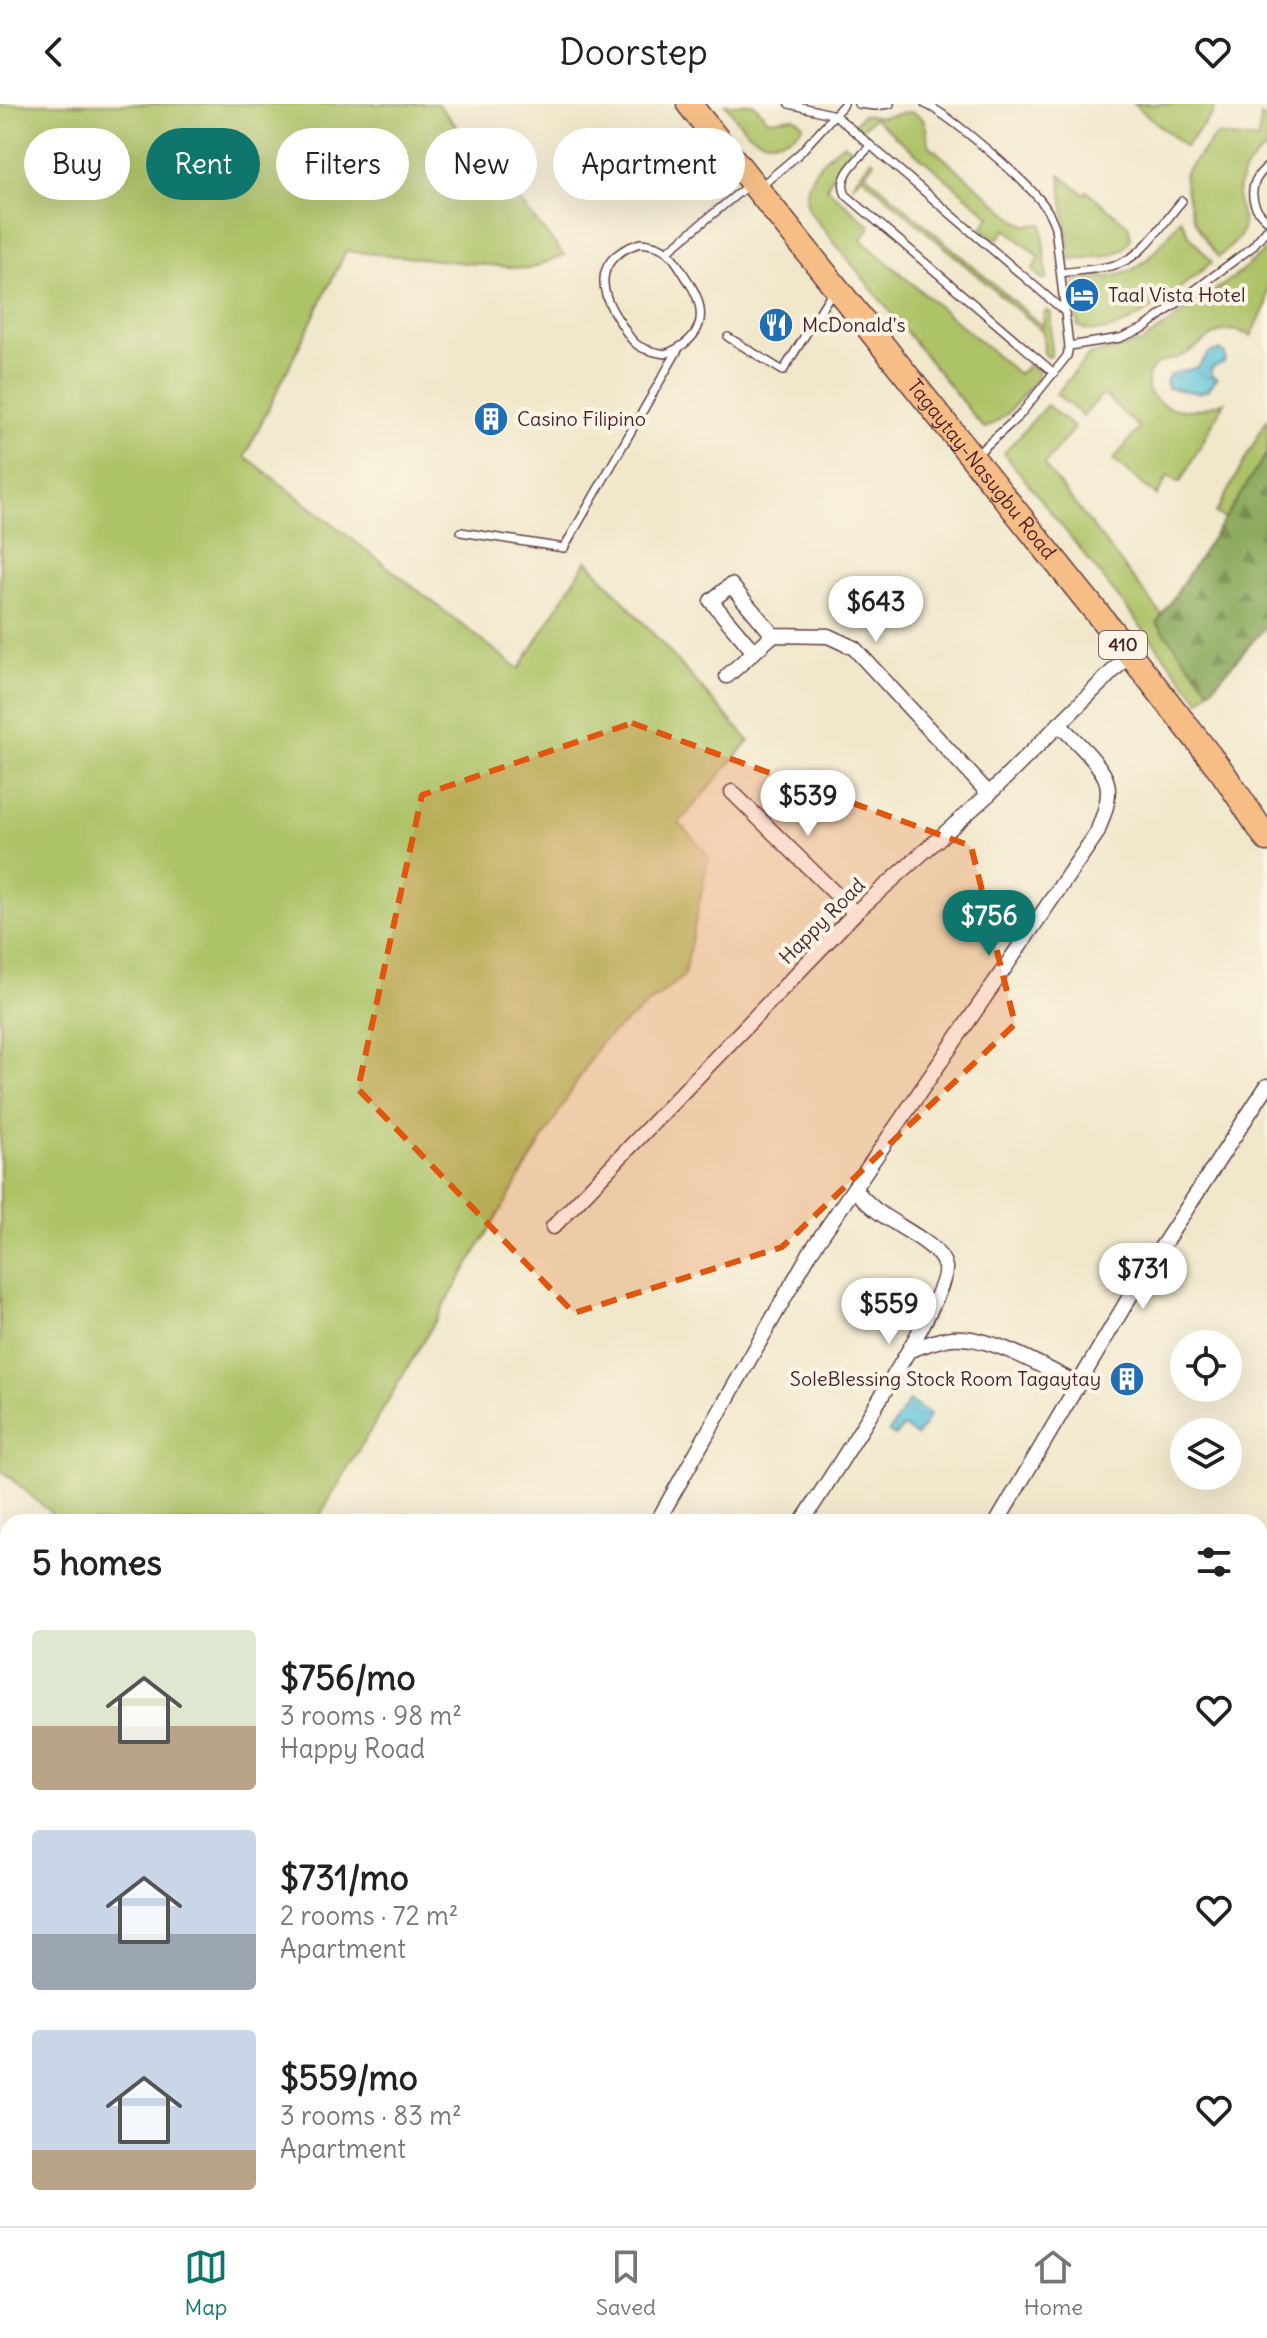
<!DOCTYPE html>
<html lang="en">
<head>
<meta charset="utf-8">
<style>
	body { margin:0; font-family:Delius,sans-serif; background:#f2f2f2; color:#222; height:100vh; display:flex; flex-direction:column; font-size:30px; white-space:nowrap }
	* { box-sizing:border-box; margin:0 }
	p { font-size:26px; color:#767676 }
	.icon { flex:none; width:44px; height:44px; fill:none; stroke:currentColor; stroke-width:2; stroke-linecap:round; stroke-linejoin:round }
	.map { position:relative; flex:1; overflow:hidden }
	.side { position:absolute; left:0px; top:1410px; width:1268px; height:712px; display:flex; flex-direction:column; background:#fff; border-radius:24px 24px 0 0; box-shadow:0 8px 32px #0002 }
	.side>* { flex:none }
	.banner { position:absolute; left:24px; top:24px; width:800px; height:72px; display:flex; gap:16px }
	.controls { position:absolute; left:1170px; top:1226px; display:grid; gap:16px }
	.controls a { display:grid; place-items:center; width:72px; height:72px; border-radius:50%; background:#fff; box-shadow:0 8px 32px #0002; font-size:40px }
	.price { position:absolute; translate:-50% -68px; padding:0 18px; border-radius:28px; background:#fff; color:#222; font-size:26px; line-height:52px; filter:drop-shadow(0 2px 4px #0008) }
	.price::after { content:''; position:absolute; left:50%; top:48px; width:24px; height:18px; margin-left:-12px; background:inherit; clip-path:polygon(0 0,100% 0,50% 100%) }
	.price.on { background:#0f766e; color:#fff }
	ul { padding:0; list-style:none }
	li { display:flex; align-items:center; gap:24px; height:200px; padding:0 32px }
	li span { display:grid; place-items:center; flex:none; width:224px; height:160px; border-radius:8px; color:#555 }
	li>.icon { margin-inline-start:auto }
	span .icon { width:96px; height:96px; fill:#fffc; stroke-width:1 }
	li b { font-size:34px }
	h2 { display:flex; justify-content:space-between; align-items:center; height:96px; padding:0 32px; font-size:34px }
	.pill { padding:0 28px; border-radius:36px; background:#fff; box-shadow:0 8px 32px #0002; font-size:28px; line-height:72px }
	.pill.on { background:#0f766e; color:#fff }
	header { display:flex; justify-content:space-between; align-items:center; height:104px; padding:0 32px; background:#fff; font-size:36px; font-weight:600 }
	.tab-bar { display:flex; justify-content:space-around; align-items:center; height:112px; border-top:2px solid #e0e0e0; background:#fff; font-size:22px; color:#767676 }
	.tab-bar a { display:grid; justify-items:center; gap:4px }
	.tab-bar .on { color:#0f766e }
	.map>svg:first-child { display:block }
	.green { fill:#adc367; stroke:#7c7149; stroke-width:2 }
	.forest { fill:url(#forest-firs); stroke:#6a6444; stroke-width:2 }
	.water { fill:url(#water-waves); stroke:#547284; stroke-width:2 }
	.lines { fill:none; stroke-linecap:round; stroke-linejoin:round }
	.service-casing { stroke:#633d43; stroke-width:10 }
	.minor-casing { stroke:#633d43; stroke-width:17 }
	.primary-casing { stroke:#633d43; stroke-width:27 }
	.service { stroke:#fff; stroke-width:7 }
	.minor { stroke:#fff; stroke-width:14 }
	.primary { stroke:#f6be86; stroke-width:24 }
	.marked { fill:#e0560e; fill-opacity:0.2; stroke:#e0560e; stroke-width:6; stroke-dasharray:16 10; stroke-linejoin:round }
	.labels { text-anchor:middle; stroke-width:8; stroke-linejoin:round; paint-order:stroke }
	.shield { fill:#fcf5e5; stroke:#7f5f63; stroke-width:2 }
	.shield-label { font-size:18px; font-weight:bold; fill:#4a1f2b }
	.poi-label { font-size:20px; fill:#4a1f2b; stroke:#fcf5e5; text-anchor:start }
	.street-label { font-size:20px; fill:#4a1f2b; stroke:#fcf5e5 }
</style>
</head>
<body>
<header><svg class="icon" aria-label="back" viewBox="0 0 24 24"><path d="M15 5l-7 7 7 7"/></svg>Doorstep<svg class="icon" aria-label="heart" viewBox="0 0 24 24"><path d="M12 20l-8-8c-3-5 5-10 8-4 3-6 11-1 8 4z"/></svg></header>
<div class="map">
<svg width="1267" height="2122" viewBox="0 0 1267 2122">
	<defs>
		<pattern id="forest-firs" width="22" height="20" patternUnits="userSpaceOnUse" patternTransform="scale(2)"><rect width="22" height="20" fill="#8aa95c"/><path d="M5 1l3.5 6h-7zM16 11l3.5 6h-7z" fill="#73894c"/></pattern>
		<pattern id="water-waves" width="16" height="10" patternUnits="userSpaceOnUse" patternTransform="scale(2)"><rect width="16" height="10" fill="#5fc4dc"/><path d="M0 5q4-4 8 0t8 0" fill="none" stroke="#54a8bd"/></pattern>
	</defs>
	<rect width="100%" height="100%" fill="#fcf5e5"/>
	<filter id="ink" filterUnits="userSpaceOnUse"><feTurbulence type="fractalNoise" baseFrequency=".0125" numOctaves="2"/><feDisplacementMap in="SourceGraphic" scale="16" xChannelSelector="R" yChannelSelector="G"/><feConvolveMatrix kernelMatrix="1 2 1 2 8 2 1 2 1" color-interpolation-filters="sRGB"/></filter>
	<filter id="wash" filterUnits="userSpaceOnUse"><feTurbulence type="fractalNoise" baseFrequency=".006" numOctaves="4" result="noise"/><feDisplacementMap in="SourceGraphic" scale="32" xChannelSelector="R" yChannelSelector="G"/><feGaussianBlur stdDeviation="1.8" result="paint"/><feColorMatrix in="noise" values="0 0 0 0 0 0 0 0 0 0 0 0 0 0 0 0 0 1.4 0 .05"/><feComposite in="paint" operator="in"/></filter>
	<g filter="url(#wash)">
		<rect width="100%" height="100%" fill="#f1e8cc"/>
		<!-- green -->
		<path class="green" d="M0 0H438L564 151 529 165 346 147 245 352 519 565 587 456 749 637 679 719 709 752 684 872 600 939 316 1418H62L0 1365Z
			M725 0H754L768 16 795 13 803 20 802 24C796 31 789 34 780 36 751 42 740 19 725 0Z
			M1134 0H1214L1213 9 1185 43Z
			M909 8C932 13 923 27 930 42L1017 117 1026 121 1042 120 1047 175H1042L1032 166 1040 154 1006 125 999 134 993 135 982 124 990 112 874 14 860 26 854 20 862 11 881 13Z
			M1261 12 1267 17V45C1248 54 1236 78 1238 99 1240 109 1246 119 1241 130 1237 139 1226 146 1218 153 1194 121 1189 110 1184 70L1216 31 1258 36Z
			M843 40 853 45 852 49 830 76 827 84 869 121V125L861 136 1018 270 1029 261 1038 267V273L1007 310 990 322 985 324 981 321 809 107C798 80 822 54 843 40Z
			M871 55 874 58 865 69 1043 223 1044 209 1047 206 1051 209V252L1048 253 1044 249 1043 228 862 72 851 82Z
			M1060 70 1084 90 1087 87 1128 121 1131 133C1124 156 1090 154 1070 156Z
			M1181 115 1189 131 1212 158C1185 179 1114 246 1078 222L1073 176C1087 175 1104 175 1118 171 1146 165 1164 136 1181 115Z
			M1267 145V200L1251 232C1216 214 1206 243 1177 254 1169 257 1160 256 1154 263 1147 270 1147 278 1148 287 1167 313 1198 308 1225 297L1180 379 1168 372 1157 392 1113 356 1140 324 1103 290 1083 312 1056 290 1089 251 1141 239 1234 173Z
			M1047 301 1074 324 1044 361 1162 511 1157 519 1210 586 1200 597 1004 349Z
			M1267 315V349L1225 415 1216 409Z"/>
		<!-- forest -->
		<path class="forest" d="M1267 349V521L1210 586 1157 519Z"/>
		<!-- water -->
		<path class="water" d="M1219 246 1224 249C1229 263 1216 258 1211 265V271L1217 275 1208 286 1199 289 1168 284 1166 277 1170 270 1198 263 1210 248Z
			M909 1297 930 1311 917 1332 903 1323 895 1332 889 1328Z"/>
	</g>
	<g filter="url(#ink)">
		<g class="lines">
			<!-- service casing -->
			<g class="service-casing">
				<path id="service" d="M789 0 835 11 1064 207
					M858 0 875 2 890 0
					M925 0C950 11 1021 73 1040 96 1047 104 1051 112 1055 123L1069 242 1067 252 1019 312 977 350
					M870 42C858 56 836 72 846 91L1054 269
					M1267 63C1248 78 1248 101 1267 116
					M761 82 799 50 844 0
					M640 139C669 141 673 153 687 175 710 209 704 235 665 250 655 248 642 246 635 239 629 234 624 224 620 218 596 184 596 153 640 139Z
					M669 146 747 82
					M1061 169C1079 166 1100 166 1118 160 1145 151 1164 117 1182 97
					M728 233 783 267 832 188
					M1069 242 1120 234 1144 224 1251 144 1267 125
					M461 428 564 444 679 244
					M1260 1486 1267 1487
					M1260 1533 1267 1523
					M1260 1600 1267 1588"/>
			</g>
			<!-- minor casing -->
			<g class="minor-casing">
				<path id="minor" d="M754 548 711 497 731 481 773 531
					M727 572 773 531 828 532 854 544 989 690
					M732 688 855 809
					M553 1123 855 809 989 690 1130 550
					M910 1246C923 1242 938 1235 952 1234 990 1231 1044 1263 1077 1280
					M657 1418 811 1147 1097 729C1102 714 1111 696 1107 679 1104 662 1072 634 1059 620
					M802 1418C825 1382 951 1191 945 1163 941 1140 893 1121 876 1106 868 1100 861 1092 854 1085
					M997 1418 1136 1182 1267 982
					M0 1975 8 1977
					M20 2122 23 2114
					M579 2122 581 2114"/>
			</g>
			<!-- primary casing -->
			<g class="primary-casing">
				<g id="primary">
					<path id="s1" d="M689 0 1130 550 1223 669 1267 735"/>
				</g>
			</g>
			<!-- service -->
			<use href="#service" class="service"/>
			<!-- minor -->
			<use href="#minor" class="minor"/>
			<!-- primary -->
			<use href="#primary" class="primary"/>
		</g>
	</g>
	<!-- marked area -->
	<path class="marked" d="M632 619 971 742 1015 920 782 1143 574 1209 358 985 422 691Z"/>
	<!-- icons -->
	<defs>
		<g id="hotel-disc" transform="scale(1.8)"><circle r="9.5" fill="#1f6fb2" stroke="#fcf5e5"/><path d="M-6-4.5h1.5V1H6V5H4.5V3h-9V5H-6ZM-4 0a1.8 1.8 0 1 1 3.6 0ZM.5 0V-2.5h3Q6-2.5 6 0Z" fill="#fff"/></g>
		<g id="restaurant-disc" transform="scale(1.8)"><circle r="9.5" fill="#1f6fb2" stroke="#fcf5e5"/><path d="M-5-6h1v4h1v-4h1v4h1v-4h1v5L-1.5 .5V6h-2V.5L-5-1ZM5-6V6H3V1.5H1.5Q1.5-4 5-6Z" fill="#fff"/></g>
		<g id="building-disc" transform="scale(1.8)"><circle r="9.5" fill="#1f6fb2" stroke="#fcf5e5"/><path d="M-4-6H4V6H1V3H-1V6H-4ZM-2.5-4.3h1.7v1.8h-1.7ZM.8-4.3h1.7v1.8H.8ZM-2.5-1h1.7V.8h-1.7ZM.8-1h1.7V.8H.8Z" fill="#fff"/></g>
	</defs>
	<g fill-rule="evenodd">
		<use href="#hotel-disc" x="1082" y="191"/>
		<use href="#restaurant-disc" x="776" y="221"/>
		<use href="#building-disc" x="491" y="315"/>
		<use href="#building-disc" x="1127" y="1275"/>
	</g>
	<g class="labels">
		<!-- shield labels -->
		<rect class="shield" x="1099" y="527" width="48" height="28" rx="6"/>
		<g class="shield-label">
			<text x="1123" y="547">410</text>
		</g>
		<!-- poi labels -->
		<g class="poi-label">
			<text x="1108" y="198">Taal Vista Hotel</text>
			<text x="802" y="228">McDonald's</text>
			<text x="517" y="322">Casino Filipino</text>
			<text x="1101" y="1282" text-anchor="end">SoleBlessing Stock Room Tagaytay</text>
		</g>
		<!-- street labels -->
		<g class="street-label">
			<text dy="7" stroke="none"><textPath href="#s1" startOffset="468">Tagaytay-Nasugbu Road</textPath></text>
			<text transform="translate(822 817) rotate(-45)" y="7">Happy Road</text>
		</g>
	</g>
</svg>
<div class="controls">
<a><svg class="icon" aria-label="locate" viewBox="0 0 24 24"><circle cx="12" cy="12" r="6"/><path d="M12 2v4M12 18v4M2 12h4M18 12h4"/></svg></a>
<a><svg class="icon" aria-label="layers" viewBox="0 0 24 24"><path d="M12 4l9 5-9 5-9-5zM3 14l9 5 9-5"/></svg></a>
</div>
<b class="price" style="left:876px;top:540px">$643</b>
<b class="price" style="left:808px;top:734px">$539</b>
<b class="price on" style="left:989px;top:854px">$756</b>
<b class="price" style="left:1143px;top:1207px">$731</b>
<b class="price" style="left:889px;top:1242px">$559</b>
<div class="banner">
<a class="pill">Buy</a>
<a class="pill on">Rent</a>
<a class="pill">Filters</a>
<a class="pill">New</a>
<a class="pill">Apartment</a>
</div>
<section class="side">
<h2>5 homes<svg class="icon" aria-label="filters" viewBox="0 0 24 24"><path d="M4 7h16M4 17h16"/><circle cx="9" cy="7" r="2"/><circle cx="15" cy="17" r="2"/></svg></h2>
<ul>
<li><span style="background:linear-gradient(#dfe7d0 60%,#b9a48a 0)"><svg class="icon" aria-label="home" viewBox="0 0 24 24"><path d="M3 11l9-7 9 7M6 9v11h12V9"/></svg></span><div><b>$756/mo</b><p>3 rooms · 98 m²</p><p>Happy Road</p></div><svg class="icon" aria-label="heart" viewBox="0 0 24 24"><path d="M12 20l-8-8c-3-5 5-10 8-4 3-6 11-1 8 4z"/></svg></li>
<li><span style="background:linear-gradient(#c9d6e8 65%,#9aa5b1 0)"><svg class="icon" aria-label="home" viewBox="0 0 24 24"><path d="M3 11l9-7 9 7M6 9v11h12V9"/></svg></span><div><b>$731/mo</b><p>2 rooms · 72 m²</p><p>Apartment</p></div><svg class="icon" aria-label="heart" viewBox="0 0 24 24"><path d="M12 20l-8-8c-3-5 5-10 8-4 3-6 11-1 8 4z"/></svg></li>
<li><span style="background:linear-gradient(#c9d6e8 75%,#b9a48a 0)"><svg class="icon" aria-label="home" viewBox="0 0 24 24"><path d="M3 11l9-7 9 7M6 9v11h12V9"/></svg></span><div><b>$559/mo</b><p>3 rooms · 83 m²</p><p>Apartment</p></div><svg class="icon" aria-label="heart" viewBox="0 0 24 24"><path d="M12 20l-8-8c-3-5 5-10 8-4 3-6 11-1 8 4z"/></svg></li>
</ul>
</section>
</div>
<nav class="tab-bar">
<a class="on"><svg class="icon" aria-label="map" viewBox="0 0 24 24"><path d="M3 6l6-2 6 2 6-2v14l-6 2-6-2-6 2zM9 4v14M15 6v14"/></svg>Map</a>
<a><svg class="icon" aria-label="saved" viewBox="0 0 24 24"><path d="M7 4h10v16l-5-4-5 4z"/></svg>Saved</a>
<a><svg class="icon" aria-label="home" viewBox="0 0 24 24"><path d="M3 11l9-7 9 7M6 9v11h12V9"/></svg>Home</a>
</nav>
</body>
</html>
